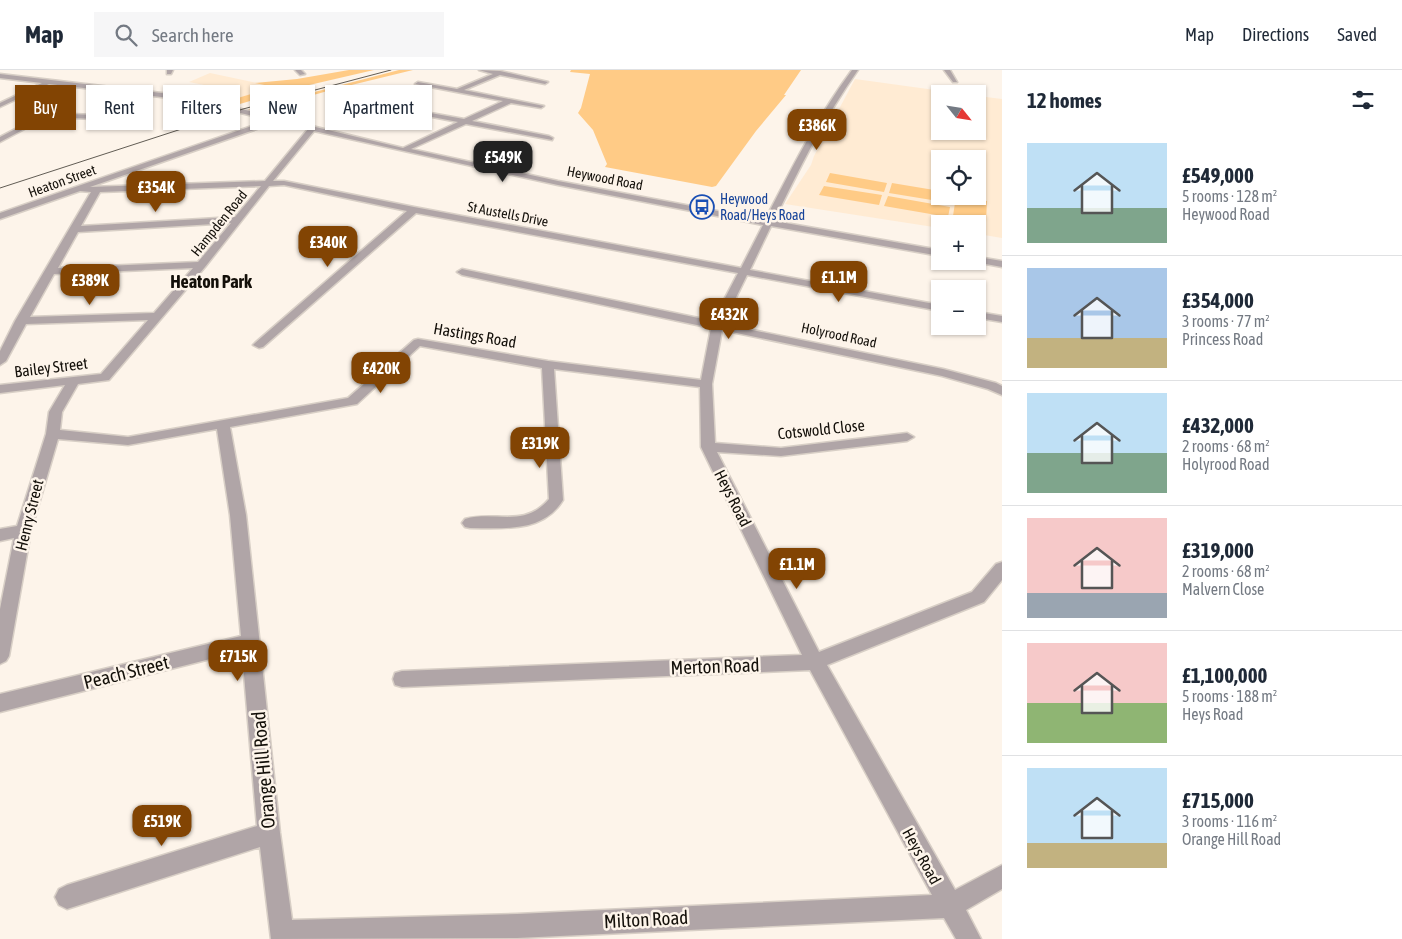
<!DOCTYPE html>
<html lang="en">
<head>
<meta charset="utf-8">
<style>
	body { margin:0; font-family:"Asap Condensed",sans-serif; background:#f6f6f7; color:#1f2937; height:100vh; display:flex; flex-direction:column; font-size:19px; white-space:nowrap }
	* { box-sizing:border-box; margin:0 }
	p { font-size:16px; color:#747a83 }
	.icon { flex:none; width:28px; height:28px; fill:none; stroke:currentColor; stroke-width:2; stroke-linecap:round; stroke-linejoin:round }
	.map { position:relative; flex:1; overflow:hidden }
	.sheet { display:flex; flex-direction:column; background:#fff; width:400px }
	.sheet>* { flex:none }
	.banner { position:absolute; left:15px; top:15px; width:475px; height:45px; display:flex; gap:10px }
	.needle { width:32px; rotate:120deg }
	.fabs { position:absolute; left:931px; top:15px; display:grid; gap:10px }
	.fabs a { display:grid; place-items:center; width:55px; height:55px; border-radius:0px; background:#fff; box-shadow:0 1px 4px #0004; font-size:25px }
	.price { position:absolute; translate:-50% -42px; padding:0 11px; border-radius:10px; background:#824403; color:#fff; font-size:16px; line-height:32px; filter:drop-shadow(0 1px 2px #0008) }
	.price::after { content:''; position:absolute; left:50%; top:30px; width:15px; height:11px; margin-left:-8px; background:inherit; clip-path:polygon(0 0,100% 0,50% 100%) }
	.price.current { background:#222; color:#fff }
	ul { padding:0; list-style:none }
	li { display:flex; align-items:center; gap:15px; height:125px; padding:0 25px }
	li+li { border-top:1px solid #e0e1e3 }
	li span { display:grid; place-items:center; flex:none; width:140px; height:100px; border-radius:0px; color:#555 }
	li>.icon { margin-inline-start:auto }
	span .icon { width:60px; height:60px; fill:#fffc; stroke-width:1 }
	li b { font-size:21px }
	h2 { display:flex; justify-content:space-between; align-items:center; height:60px; padding:0 25px; font-size:21px }
	.tag { padding:0 18px; border-radius:0px; background:#fff; box-shadow:0 1px 4px #0004; font-size:18px; line-height:45px }
	.tag.current { background:#824403; color:#fff }
	header { display:flex; align-items:center; gap:30px; box-sizing:border-box; height:70px; padding:0 25px; background:#fff; border-bottom:1px solid #e0e1e3 }
	header strong { font-size:24px }
	nav { display:flex; gap:28px; margin-inline-start:auto; font-size:18px }
	.search { width:350px; height:45px; background:#f6f6f7; display:flex; align-items:center; gap:12px; box-sizing:border-box; padding:0 18px; border-radius:0px; color:#747a83; font-size:19px }
	main { display:flex; flex:1; min-height:0 }
	.map>svg:first-child { display:block }
	.built { fill:#ffebd3; fill-rule:evenodd }
	.green { fill:#ffcb86 }
	.lines { fill:none; stroke-linecap:round; stroke-linejoin:round }
	.minor-casing { stroke:#d8cfc6; stroke-width:3 }
	.minor { fill:#b0a5a7; fill-rule:evenodd }
	.tram { stroke:#615c54; stroke-width:1 }
	.labels { text-anchor:middle; stroke-width:5; stroke-linejoin:round; paint-order:stroke }
	.far-street-label { font-size:14px; fill:#130f09; stroke:#fdf4ea }
	.far-transit-label { font-size:14px; fill:#164399; stroke:#fdf4ea; text-anchor:start }
	.street-label { font-size:16px; fill:#130f09; stroke:#fdf4ea }
	.far-district-label { font-size:18px; font-weight:bold; fill:#130f09; stroke:#fdf4ea }
	.near-street-label { font-size:19px; fill:#130f09; stroke:#fdf4ea }
</style>
</head>
<body>
<header>
<strong>Map</strong>
<div class="search"><svg class="icon" aria-label="search" viewBox="0 0 24 24"><circle cx="10" cy="10" r="6"/><path d="M15 15l6 6"/></svg>Search here</div>
<nav><a>Map</a><a>Directions</a><a>Saved</a></nav>
</header>
<main>
<div class="map">
<svg width="1002" height="869" viewBox="0 0 1002 869">
	<rect width="100%" height="100%" fill="#fdf4ea"/>
	<!-- built -->
	<path class="built" d="M210 3 276 17 221 33 181 24 204 15 189 12Z
		M855 9 964 24H940V61H978V26L1002 29V168L978 164V154H940V158L785 134 811 95 814 86ZM940 89H978V126H940Z"/>
	<!-- green -->
	<path class="green" d="M349 0H374L292 19 233 36 221 33 274 17 255 13 297 9Z
		M399 0H413L331 20 254 42 245 40Z
		M571 0H801L784 25H786L756 61 716 116 712 117 605 97 607 94 593 60 578 43 581 38 590 4 570 2Z
		M830 103 887 113 884 122 826 112Z
		M892 113 940 121V126H951L950 133 889 123Z
		M824 116 882 125 879 135 819 125Z
		M888 126 950 137 948 147 884 136Z
		M956 126 987 131 986 152 953 146Z"/>
	<g class="lines">
		<!-- minor casing -->
		<g class="minor-casing">
			<path id="minor" d="M167 0H173L171 4H167Z
				M295 0H301L305 4 300 5Z
				M479 0 500 1 548 12 545 14 500 5 464 20 544 36 541 38 511 33 472 51 549 66 553 68 552 70 466 54 411 79 558 111 765 150C792 98 817 47 852 0H858C824 48 799 99 774 151L940 180V186L771 156 750 200 940 235V241L747 205 723 254 943 299 996 313 1002 316V325L988 319 942 306 722 260 712 314 715 373 781 378 907 363 914 367 907 371 781 386 717 382 819 582 972 522 996 494 1002 492V510L984 532 827 595 955 820 1002 795V819L966 840 981 869H956L944 848 517 868 271 869 260 777 67 839 59 835 55 827 59 819 67 815 257 756 242 581 0 642V624L241 566 230 445 217 359 128 375 58 369 31 461 9 586 6 591 0 594V539L14 468 0 471V459L17 456 46 364 49 342 65 315 0 323V315L101 304 148 250 26 254 6 291 0 295V281L15 251 91 122 80 121 0 149V143L269 50 187 30 49 14 0 37V33L42 13 0 8V4L187 26 403 78 458 52 360 33 358 32V30L464 49 503 31 415 14 418 12 457 19 493 4ZM277 52 308 59 265 111 90 117ZM314 61 558 115 763 155 741 198 414 137 284 111H273ZM284 115 407 141 255 273 253 275 259 278 263 277 416 143 738 203 713 251 462 199 457 202 462 205 711 258 701 310 548 291 418 269 414 270 348 328 128 367 60 360 62 342 78 314 109 310 205 197 269 116ZM261 116 235 147 81 156 100 122ZM231 153 198 192 58 198 78 162ZM193 198 154 243 30 247 54 204ZM420 276 542 298 549 429C524 459 495 440 465 449L462 453 465 457 470 458C504 458 543 463 563 430L554 299 700 317 701 377 802 585 402 601 395 603 393 609 395 615 402 617 810 600 932 825 517 844 292 850 280 763 246 445 230 357 357 334Z
				M944 0H950L957 12H953Z
				M134 38 137 40 136 41 121 50 47 47 0 72V67L46 43 120 46Z
				M978 187 1002 191V197L975 192 978 191Z
				M978 242 1002 246V252L978 248Z"/>
		</g>
		<!-- minor -->
		<use href="#minor" class="minor"/>
		<!-- tram -->
		<path class="tram" d="M0 118 243 39 391 0"/>
	</g>
	<!-- icons -->
	<defs>
		<g id="bus-ring" transform="scale(1.25)"><circle r="9.5" fill="#fdf4ea" stroke="#1a4fb4" stroke-width="1.5"/><path d="M-5-6H5V4H4V6H2V4H-2V6H-4V4H-5ZM-3.5-4V0h7V-4ZM-3.5 1.2v1.5H-2V1.2ZM2 1.2v1.5H3.5V1.2Z" fill="#1a4fb4"/></g>
	</defs>
	<g fill-rule="evenodd">
		<use href="#bus-ring" x="702" y="137"/>
	</g>
	<g class="labels">
		<!-- far-street labels -->
		<g class="far-street-label">
			<text transform="translate(605 108) rotate(11)" y="5">Heywood Road</text>
			<text transform="translate(62 111) rotate(-20)" y="5">Heaton Street</text>
			<text transform="translate(508 144) rotate(11)" y="5">St Austells Drive</text>
			<text transform="translate(219 153) rotate(-51)" y="5">Hampden Road</text>
			<text transform="translate(839 265) rotate(12)" y="5">Holyrood Road</text>
		</g>
		<!-- far-transit labels -->
		<g class="far-transit-label">
			<text x="720" y="134">Heywood<tspan x="720" dy="16">Road/Heys Road</tspan></text>
		</g>
		<!-- street labels -->
		<g class="street-label">
			<text transform="translate(475 265) rotate(10)" y="6">Hastings Road</text>
			<text transform="translate(51 297) rotate(-7)" y="6">Bailey Street</text>
			<text transform="translate(821 359) rotate(-6)" y="6">Cotswold Close</text>
			<text transform="translate(733 428) rotate(63)" y="6">Heys Road</text>
			<text transform="translate(29 445) rotate(-76)" y="6">Henry Street</text>
			<text transform="translate(922 786) rotate(61)" y="6">Heys Road</text>
		</g>
		<!-- far-district labels -->
		<g class="far-district-label">
			<text x="211" y="218">Heaton Park</text>
		</g>
		<!-- near-street labels -->
		<g class="near-street-label">
			<text transform="translate(715 596) rotate(-2)" y="7">Merton Road</text>
			<text transform="translate(126 602) rotate(-14)" y="7">Peach Street</text>
			<text transform="translate(263 700) rotate(-95)" y="7">Orange Hill Road</text>
			<text transform="translate(646 849) rotate(-3)" y="7">Milton Road</text>
		</g>
	</g>
</svg>
<div class="fabs">
<a><svg class="needle" viewBox="-14 -14 28 28"><path d="M0-13l5 13h-10z" fill="#e53935"/><path d="M0 13l5-13h-10z" fill="#747a83"/></svg></a>
<a><svg class="icon" aria-label="locate" viewBox="0 0 24 24"><circle cx="12" cy="12" r="6"/><path d="M12 2v4M12 18v4M2 12h4M18 12h4"/></svg></a>
<a>+</a>
<a>−</a>
</div>
<b class="price" style="left:817px;top:81px">£386K</b>
<b class="price current" style="left:503px;top:113px">£549K</b>
<b class="price" style="left:156px;top:143px">£354K</b>
<b class="price" style="left:328px;top:198px">£340K</b>
<b class="price" style="left:839px;top:233px">£1.1M</b>
<b class="price" style="left:90px;top:236px">£389K</b>
<b class="price" style="left:729px;top:270px">£432K</b>
<b class="price" style="left:381px;top:324px">£420K</b>
<b class="price" style="left:540px;top:399px">£319K</b>
<b class="price" style="left:797px;top:520px">£1.1M</b>
<b class="price" style="left:238px;top:612px">£715K</b>
<b class="price" style="left:162px;top:777px">£519K</b>
<div class="banner">
<a class="tag current">Buy</a>
<a class="tag">Rent</a>
<a class="tag">Filters</a>
<a class="tag">New</a>
<a class="tag">Apartment</a>
</div>
</div>
<section class="sheet">
<h2>12 homes<svg class="icon" aria-label="filters" viewBox="0 0 24 24"><path d="M4 7h16M4 17h16"/><circle cx="9" cy="7" r="2"/><circle cx="15" cy="17" r="2"/></svg></h2>
<ul>
<li><span style="background:linear-gradient(#bfe0f5 65%,#7fa58c 0)"><svg class="icon" aria-label="home" viewBox="0 0 24 24"><path d="M3 11l9-7 9 7M6 9v11h12V9"/></svg></span><div><b>£549,000</b><p>5 rooms · 128 m²</p><p>Heywood Road</p></div></li>
<li><span style="background:linear-gradient(#a9c7e8 70%,#c2b280 0)"><svg class="icon" aria-label="home" viewBox="0 0 24 24"><path d="M3 11l9-7 9 7M6 9v11h12V9"/></svg></span><div><b>£354,000</b><p>3 rooms · 77 m²</p><p>Princess Road</p></div></li>
<li><span style="background:linear-gradient(#bfe0f5 60%,#7fa58c 0)"><svg class="icon" aria-label="home" viewBox="0 0 24 24"><path d="M3 11l9-7 9 7M6 9v11h12V9"/></svg></span><div><b>£432,000</b><p>2 rooms · 68 m²</p><p>Holyrood Road</p></div></li>
<li><span style="background:linear-gradient(#f6c9c9 75%,#9aa5b1 0)"><svg class="icon" aria-label="home" viewBox="0 0 24 24"><path d="M3 11l9-7 9 7M6 9v11h12V9"/></svg></span><div><b>£319,000</b><p>2 rooms · 68 m²</p><p>Malvern Close</p></div></li>
<li><span style="background:linear-gradient(#f6c9c9 60%,#8fb573 0)"><svg class="icon" aria-label="home" viewBox="0 0 24 24"><path d="M3 11l9-7 9 7M6 9v11h12V9"/></svg></span><div><b>£1,100,000</b><p>5 rooms · 188 m²</p><p>Heys Road</p></div></li>
<li><span style="background:linear-gradient(#bfe0f5 75%,#c2b280 0)"><svg class="icon" aria-label="home" viewBox="0 0 24 24"><path d="M3 11l9-7 9 7M6 9v11h12V9"/></svg></span><div><b>£715,000</b><p>3 rooms · 116 m²</p><p>Orange Hill Road</p></div></li>
</ul>
</section>
</main>
</body>
</html>
